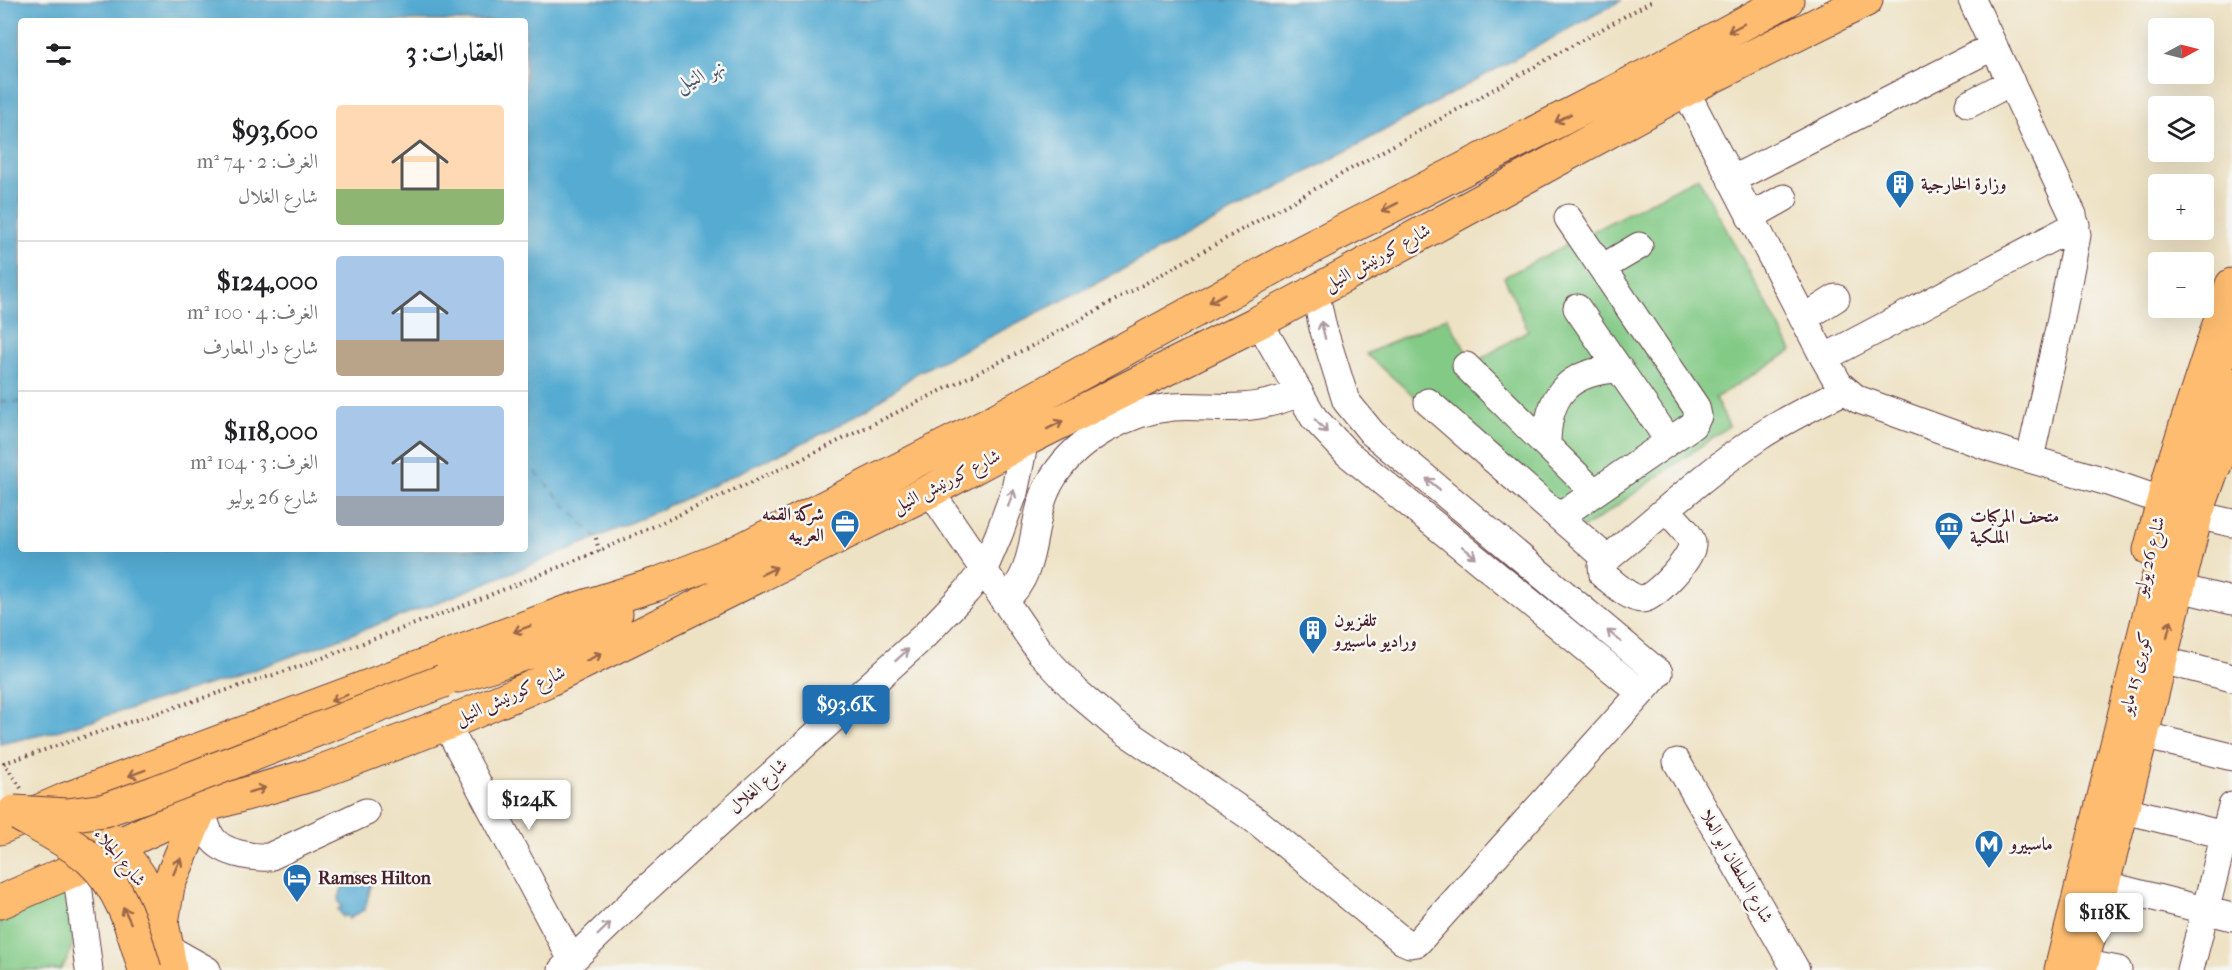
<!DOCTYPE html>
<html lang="ar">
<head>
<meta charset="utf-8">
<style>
	body { margin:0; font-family:"IM FELL French Canon",Amiri,serif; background:#f2f2f2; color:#202124; direction:rtl; height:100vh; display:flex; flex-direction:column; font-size:22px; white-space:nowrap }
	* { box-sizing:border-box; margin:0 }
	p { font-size:20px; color:#757577 }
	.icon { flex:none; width:33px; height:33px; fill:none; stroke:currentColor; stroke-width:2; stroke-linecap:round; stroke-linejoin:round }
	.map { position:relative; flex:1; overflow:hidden; direction:ltr }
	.drawer { position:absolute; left:18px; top:18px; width:510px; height:534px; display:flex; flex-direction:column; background:#fff; border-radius:6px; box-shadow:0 6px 24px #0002; direction:rtl }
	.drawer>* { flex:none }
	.needle { width:39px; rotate:83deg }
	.fabs { position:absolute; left:2148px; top:18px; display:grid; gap:12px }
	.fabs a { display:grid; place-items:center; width:66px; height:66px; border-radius:6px; background:#fff; box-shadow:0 6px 24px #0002; font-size:30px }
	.price { position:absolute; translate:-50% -51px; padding:0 14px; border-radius:6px; background:#fff; color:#222; font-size:20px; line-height:39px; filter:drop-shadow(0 2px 3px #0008) }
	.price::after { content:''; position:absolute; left:50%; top:36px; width:18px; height:14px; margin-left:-9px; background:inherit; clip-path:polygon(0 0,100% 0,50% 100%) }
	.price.current { background:#1f6fb2; color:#fff }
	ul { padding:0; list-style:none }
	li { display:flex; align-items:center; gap:18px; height:150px; padding:0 24px }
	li+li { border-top:2px solid #e0e0e0 }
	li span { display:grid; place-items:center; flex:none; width:168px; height:120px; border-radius:6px; color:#555 }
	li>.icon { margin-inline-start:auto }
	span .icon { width:72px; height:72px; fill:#fffc; stroke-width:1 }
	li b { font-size:26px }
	h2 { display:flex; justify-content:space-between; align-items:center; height:72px; padding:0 24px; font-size:26px }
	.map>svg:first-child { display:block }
	.green { fill:#83ca86; stroke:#667458; stroke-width:1.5 }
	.water { fill:#55abd2; stroke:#50657e; stroke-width:1.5; fill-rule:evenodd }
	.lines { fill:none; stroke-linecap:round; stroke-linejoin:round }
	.ferry { stroke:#4e576e; stroke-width:1.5; stroke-dasharray:8 6; stroke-linecap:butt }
	.minor-casing { stroke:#633c42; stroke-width:29 }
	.major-casing { stroke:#633c42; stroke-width:35 }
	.highway-casing { stroke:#633c42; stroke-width:35 }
	.path { stroke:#633c42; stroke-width:4; stroke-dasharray:1.5 4.5; stroke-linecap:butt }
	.minor { stroke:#fff; stroke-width:27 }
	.major { stroke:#fdbc6f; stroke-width:33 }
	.highway { stroke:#fdbc6f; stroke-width:33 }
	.highway-bridge-casing { stroke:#633c42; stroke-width:35; stroke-linecap:butt }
	.highway-bridge { stroke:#fdbc6f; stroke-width:33 }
	.oneway { stroke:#9b664a }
	.oneway2 { stroke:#ae9aa0 }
	.labels { text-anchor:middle; stroke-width:5; stroke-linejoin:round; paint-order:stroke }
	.poi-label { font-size:18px; font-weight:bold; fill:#4a1f2b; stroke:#f6f6f2; text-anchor:start }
	.street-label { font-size:18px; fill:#4a1f2b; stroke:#f6f6f2 }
	.water-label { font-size:20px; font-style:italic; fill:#4e576e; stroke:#f6f6f2 }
</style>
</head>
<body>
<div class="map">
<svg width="2232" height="970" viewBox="0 0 2232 970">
	<rect width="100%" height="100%" fill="#f6f6f2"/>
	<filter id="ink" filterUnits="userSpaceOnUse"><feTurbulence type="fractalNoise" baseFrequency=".0167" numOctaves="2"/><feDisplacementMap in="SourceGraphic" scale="12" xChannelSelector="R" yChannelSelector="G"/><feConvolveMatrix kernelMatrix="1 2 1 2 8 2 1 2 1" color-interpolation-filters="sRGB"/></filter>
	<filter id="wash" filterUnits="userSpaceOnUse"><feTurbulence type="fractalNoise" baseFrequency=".008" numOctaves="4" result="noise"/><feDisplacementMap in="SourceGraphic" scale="24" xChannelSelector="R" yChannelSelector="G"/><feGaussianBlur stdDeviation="1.35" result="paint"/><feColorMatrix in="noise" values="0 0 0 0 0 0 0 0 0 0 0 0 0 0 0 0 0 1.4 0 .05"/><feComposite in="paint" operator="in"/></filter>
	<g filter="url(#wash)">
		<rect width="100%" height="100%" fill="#eee2c4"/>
		<!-- green -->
		<path class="green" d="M1698 177 1792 351 1715 398 1729 426 1598 519 1572 534 1366 354 1447 317 1473 364 1528 330 1504 277Z
			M75 881C74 909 80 948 60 970H0V921Z"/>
		<!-- water -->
		<path class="water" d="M0 0H1622L1330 160 1091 286 917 373 872 406 830 430 681 500 596 538 444 600 344 637 240 675 50 733 0 744ZM21 21H525V549H21Z
			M359 875 367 878 371 885 365 909 349 919 346 915 343 917 338 909 342 907 338 901 343 885Z"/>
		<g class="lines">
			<!-- ferry -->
			<path class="ferry" d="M0 401 21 402
				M525 461 596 538"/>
		</g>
	</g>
	<g filter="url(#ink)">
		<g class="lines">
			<!-- minor casing -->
			<g class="minor-casing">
				<path id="minor" d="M1972 0 2073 215 2077 235 2060 324 2030 458
					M1685 90 1824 358 1839 384 1857 399 1992 448 2108 482 2163 501
					M1969 104 2011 82
					M1731 180 1994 46
					M1750 217 1784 198
					M1602 268 1639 246
					M1577 308 1669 441
					M1803 319 1836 298
					M1259 322 1314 418 1347 453 1641 693
					M1824 358 2076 225
					M1466 366 1594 492
					M1428 402 1607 559
					M1547 445C1547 394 1569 371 1619 369
					M930 491 1039 651 1077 692 1114 724 1258 822 1403 941 1410 944 1417 943 1659 673 1372 433 1346 401 1323 328 1315 291
					M1667 510C1675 520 1689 531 1692 543 1695 555 1655 599 1642 599 1629 599 1613 582 1603 575L1602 566 1607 559C1657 518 1706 473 1759 437 1786 419 1816 405 1845 390
					M2196 515 2232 523
					M1559 517 1693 425 1698 416 1696 407 1568 218
					M2179 588 2232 601
					M1004 601C1043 568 1026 518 1054 476 1078 439 1128 411 1173 407 1195 405 1219 409 1241 407 1261 406 1280 401 1299 393
					M2161 660 2232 678
					M446 724 572 960
					M2142 735 2232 757
					M1677 762 1796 970
					M201 807C204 816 206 830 212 838 222 853 252 858 269 857L366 812
					M2121 809 2232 837
					M76 869 89 970
					M2102 884 2232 917
					M166 947 207 970
					M2082 963 2118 970
					M562 970 645 890 923 637 967 591 984 569 999 534 1014 493 1025 440
					M2190 970 2232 806"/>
			</g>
			<!-- major casing -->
			<g class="major-casing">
				<path id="major" d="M2150 550 2173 465 2232 285
					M67 799C104 835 148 871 162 924 166 939 168 955 170 970
					M162 923 168 886 201 807
					M2080 970 2142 735 2196 515 2211 473 2232 428"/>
			</g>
			<!-- highway casing -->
			<g class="highway-casing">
				<path id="highway" d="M2195 402 2232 336
					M458 676 563 641 616 613
					M0 828 67 799 564 613 657 584 727 557 992 422 1302 252 1655 71 1787 0
					M0 902 76 869 116 846 201 807 314 774 446 724 546 681 930 491 1025 440 1259 322 1685 90 1866 0
					M2061 970 2169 535 2193 463 2232 384"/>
			</g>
			<!-- path -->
			<path class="path" d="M596 538 599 551
				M21 788 4 763 298 667 455 609 599 551 800 460 1040 342 1654 0"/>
			<!-- minor -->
			<use href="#minor" class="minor"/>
			<!-- major -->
			<use href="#major" class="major"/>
			<!-- highway -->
			<use href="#highway" class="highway"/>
			<!-- highway-bridge casing -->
			<g class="highway-bridge-casing">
				<path id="highway-bridge" d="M14 812 67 815 105 810 156 792 443 681
					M19 815C42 828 69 841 90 859 122 888 133 930 145 970"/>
			</g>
			<!-- highway-bridge -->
			<use href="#highway-bridge" class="highway-bridge"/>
		</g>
		<!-- one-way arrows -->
		<defs><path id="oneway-shaft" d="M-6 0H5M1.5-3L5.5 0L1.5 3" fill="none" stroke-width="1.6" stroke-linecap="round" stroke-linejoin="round" transform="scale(1.5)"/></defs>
		<g class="oneway">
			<use href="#oneway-shaft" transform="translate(1736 28) rotate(152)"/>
			<use href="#oneway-shaft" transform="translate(1563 118) rotate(153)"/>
			<use href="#oneway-shaft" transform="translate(1390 207) rotate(153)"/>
			<use href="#oneway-shaft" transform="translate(1217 298) rotate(151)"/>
			<use href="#oneway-shaft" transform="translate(1055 425) rotate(-27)"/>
			<use href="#oneway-shaft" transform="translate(769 571) rotate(-26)"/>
			<use href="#oneway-shaft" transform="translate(522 629) rotate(159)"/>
			<use href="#oneway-shaft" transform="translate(2169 629) rotate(-76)"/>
			<use href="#oneway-shaft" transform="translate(594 657) rotate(-26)"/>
			<use href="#oneway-shaft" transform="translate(339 698) rotate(159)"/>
			<use href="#oneway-shaft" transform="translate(137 773) rotate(160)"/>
			<use href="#oneway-shaft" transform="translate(257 790) rotate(-15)"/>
			<use href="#oneway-shaft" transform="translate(177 866) rotate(-66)"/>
			<use href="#oneway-shaft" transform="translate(127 915) rotate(-115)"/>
		</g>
		<g class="oneway2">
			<use href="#oneway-shaft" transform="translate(1323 330) rotate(-104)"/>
			<use href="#oneway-shaft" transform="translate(1321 426) rotate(47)"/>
			<use href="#oneway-shaft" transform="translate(1433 484) rotate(-140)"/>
			<use href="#oneway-shaft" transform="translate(1011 498) rotate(-71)"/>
			<use href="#oneway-shaft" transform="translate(1469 552) rotate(39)"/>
			<use href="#oneway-shaft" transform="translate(1614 636) rotate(-140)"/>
			<use href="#oneway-shaft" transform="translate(902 655) rotate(-42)"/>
			<use href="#oneway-shaft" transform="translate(604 929) rotate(-44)"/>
		</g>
	</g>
	<!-- icons -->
	<defs>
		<g id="building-pin" transform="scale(1.5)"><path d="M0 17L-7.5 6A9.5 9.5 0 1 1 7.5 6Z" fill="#1f6fb2" stroke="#f6f6f2"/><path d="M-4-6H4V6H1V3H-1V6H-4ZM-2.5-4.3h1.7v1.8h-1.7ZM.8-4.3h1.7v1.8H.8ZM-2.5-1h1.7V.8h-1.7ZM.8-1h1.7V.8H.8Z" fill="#fff"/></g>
		<g id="office-pin" transform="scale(1.5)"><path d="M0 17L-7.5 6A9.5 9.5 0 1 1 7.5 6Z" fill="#1f6fb2" stroke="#f6f6f2"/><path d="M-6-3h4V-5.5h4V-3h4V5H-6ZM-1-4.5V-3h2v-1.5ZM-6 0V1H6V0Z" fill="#fff"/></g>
		<g id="museum-pin" transform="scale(1.5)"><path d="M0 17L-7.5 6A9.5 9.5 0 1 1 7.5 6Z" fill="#1f6fb2" stroke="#f6f6f2"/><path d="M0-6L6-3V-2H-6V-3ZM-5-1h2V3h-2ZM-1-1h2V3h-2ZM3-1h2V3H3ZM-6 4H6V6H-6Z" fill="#fff"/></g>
		<g id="metro-pin" transform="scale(1.5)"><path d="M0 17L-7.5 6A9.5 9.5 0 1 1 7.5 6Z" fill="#1f6fb2" stroke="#f6f6f2"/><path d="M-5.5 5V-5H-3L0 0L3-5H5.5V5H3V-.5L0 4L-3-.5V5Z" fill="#fff"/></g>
		<g id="hotel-pin" transform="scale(1.5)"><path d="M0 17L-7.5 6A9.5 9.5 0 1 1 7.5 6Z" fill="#1f6fb2" stroke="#f6f6f2"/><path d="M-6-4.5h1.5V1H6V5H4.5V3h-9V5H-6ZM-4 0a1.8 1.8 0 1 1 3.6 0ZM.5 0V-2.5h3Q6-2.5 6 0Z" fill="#fff"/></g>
	</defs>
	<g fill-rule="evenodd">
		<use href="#building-pin" x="1900" y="184"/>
		<use href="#office-pin" x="845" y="524"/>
		<use href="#museum-pin" x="1949" y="526"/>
		<use href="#building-pin" x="1313" y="630"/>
		<use href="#metro-pin" x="1989" y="844"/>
		<use href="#hotel-pin" x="297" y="878"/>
	</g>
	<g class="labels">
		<!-- poi labels -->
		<g class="poi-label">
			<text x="1921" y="190">وزارة الخارجية</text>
			<text x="824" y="520" text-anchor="end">شركة القمه<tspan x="824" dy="21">العربيه</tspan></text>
			<text x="1970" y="522">متحف المركبات<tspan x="1970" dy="21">الملكية</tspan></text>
			<text x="1334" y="626">تلفزيون<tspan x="1334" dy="21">وراديو ماسبيرو</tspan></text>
			<text x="2010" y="850">ماسبيرو</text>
			<text x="318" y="884">Ramses Hilton</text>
		</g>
		<!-- street labels -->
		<g class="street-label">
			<text transform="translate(1377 257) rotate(-29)" y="6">شارع كورنيش النيل</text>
			<text transform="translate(946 481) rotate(-27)" y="6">شارع كورنيش النيل</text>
			<text transform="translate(2149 556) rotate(-76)" y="6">شارع 26 يوليو</text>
			<text transform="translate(2135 673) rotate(-76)" y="6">كوبرى 15 مايو</text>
			<text transform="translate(510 695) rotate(-24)" y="6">شارع كورنيش النيل</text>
			<text transform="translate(758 786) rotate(-43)" y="6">شارع الغلال</text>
			<text transform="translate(120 857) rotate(50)" y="6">شارع الجلاء</text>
			<text transform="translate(1737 866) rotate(60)" y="6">شارع السلطان ابو العلا</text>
		</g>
		<!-- water labels -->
		<g class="water-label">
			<text transform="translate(700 75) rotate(-23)" y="7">نهر النيل</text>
		</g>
	</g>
</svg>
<div class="fabs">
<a><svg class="needle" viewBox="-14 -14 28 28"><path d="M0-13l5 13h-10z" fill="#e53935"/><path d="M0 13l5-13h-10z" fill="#757577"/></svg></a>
<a><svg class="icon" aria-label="layers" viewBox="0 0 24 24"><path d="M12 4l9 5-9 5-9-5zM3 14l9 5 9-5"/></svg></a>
<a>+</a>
<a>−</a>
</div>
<b class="price current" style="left:846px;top:736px">$93.6K</b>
<b class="price" style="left:529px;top:831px">$124K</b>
<b class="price" style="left:2104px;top:944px">$118K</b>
<section class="drawer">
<h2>العقارات: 3<svg class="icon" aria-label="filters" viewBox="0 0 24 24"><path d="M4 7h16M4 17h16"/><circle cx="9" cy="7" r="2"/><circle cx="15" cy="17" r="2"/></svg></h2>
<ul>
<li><span style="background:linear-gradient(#ffd9b3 70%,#8fb573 0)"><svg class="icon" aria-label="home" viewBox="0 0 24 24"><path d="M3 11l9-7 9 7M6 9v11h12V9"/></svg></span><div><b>$93,600</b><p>الغرف: 2 · 74 m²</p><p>شارع الغلال</p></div></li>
<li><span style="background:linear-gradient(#a9c7e8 70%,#b9a48a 0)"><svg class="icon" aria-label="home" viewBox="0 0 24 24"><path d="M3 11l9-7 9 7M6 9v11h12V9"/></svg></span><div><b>$124,000</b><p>الغرف: 4 · 100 m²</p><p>شارع دار المعارف</p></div></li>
<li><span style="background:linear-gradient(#a9c7e8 75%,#9aa5b1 0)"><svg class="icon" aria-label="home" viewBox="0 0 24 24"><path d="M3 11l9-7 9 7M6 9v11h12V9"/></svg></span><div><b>$118,000</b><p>الغرف: 3 · 104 m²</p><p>شارع 26 يوليو</p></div></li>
</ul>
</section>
</div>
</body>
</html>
